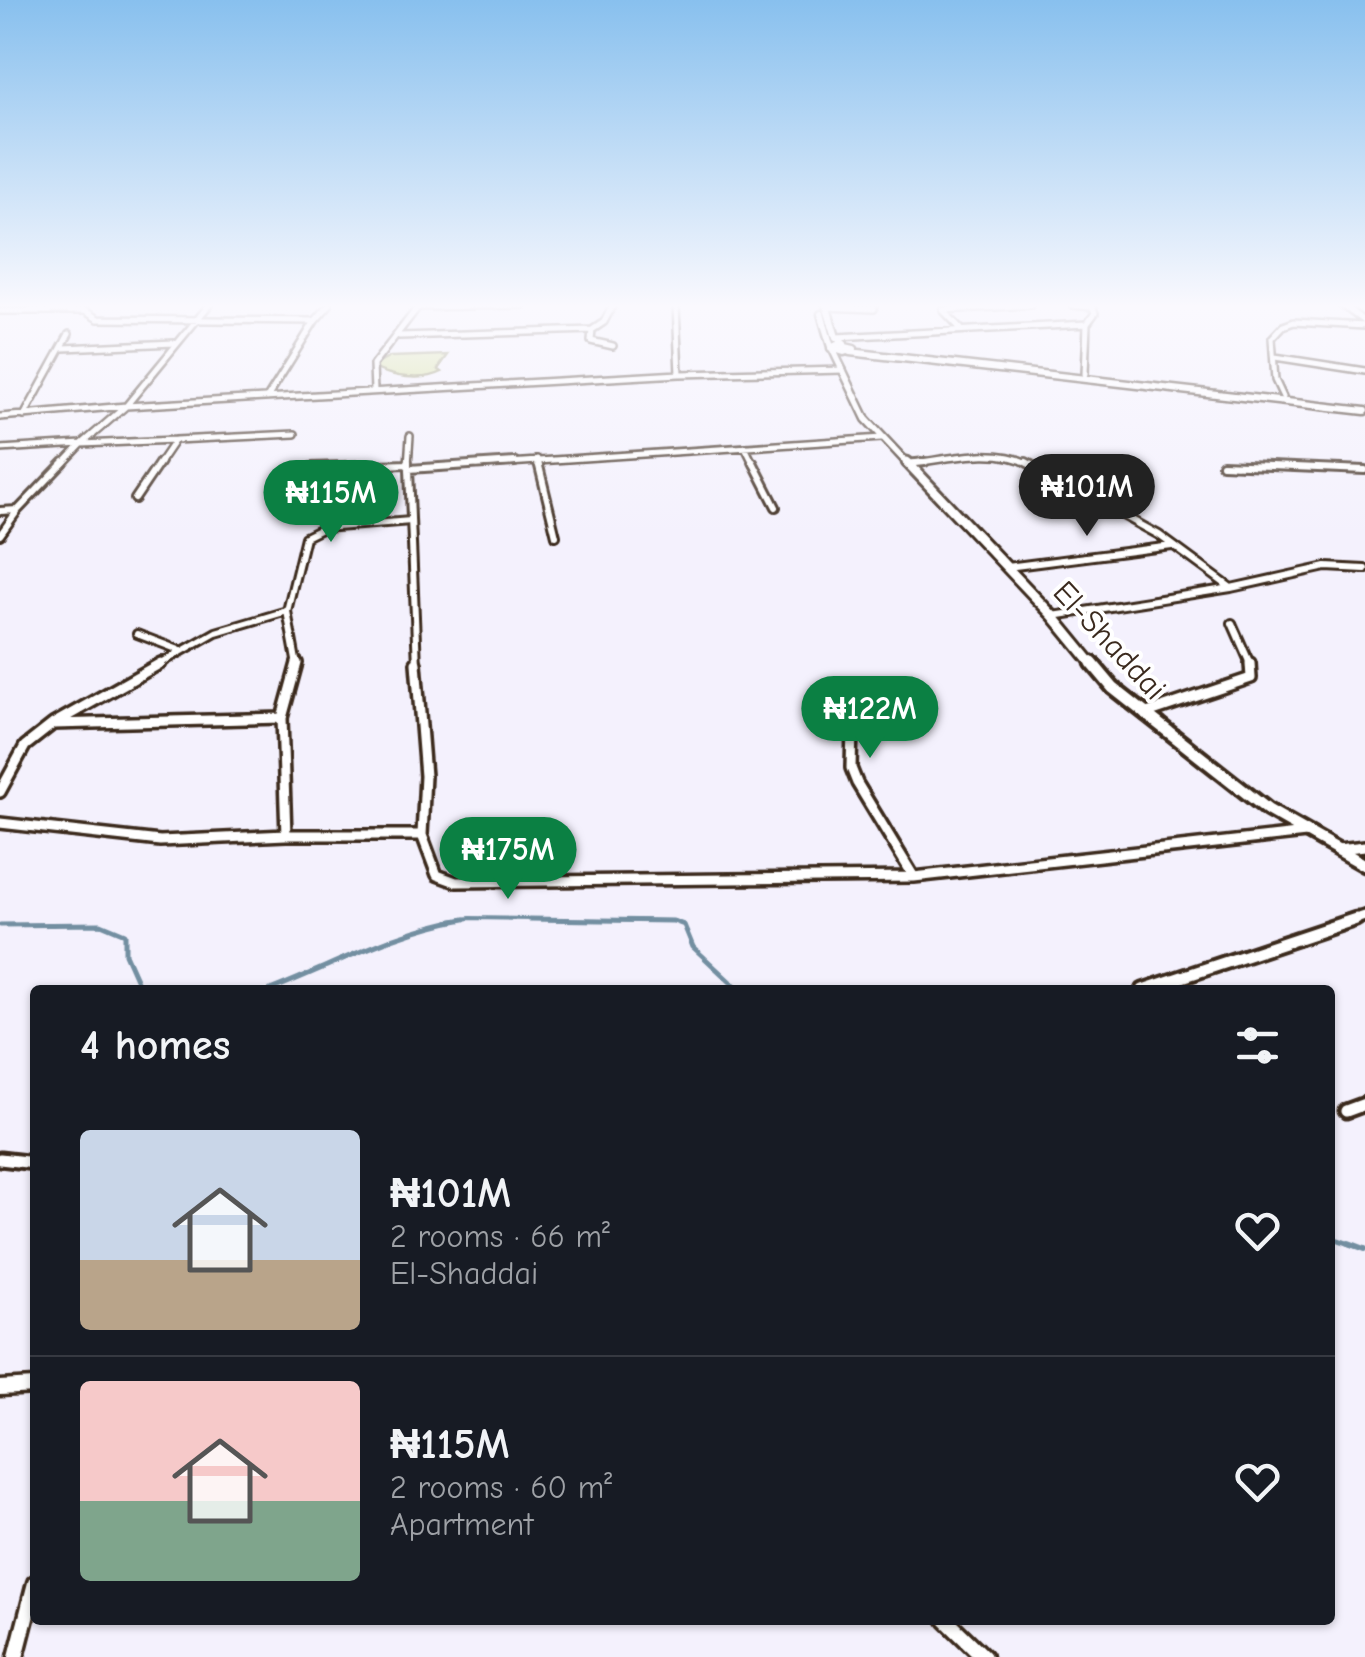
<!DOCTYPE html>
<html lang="en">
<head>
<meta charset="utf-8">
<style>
	body { margin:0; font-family:"Comic Neue",sans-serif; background:#20242c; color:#f1f3f6; height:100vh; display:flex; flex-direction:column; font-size:38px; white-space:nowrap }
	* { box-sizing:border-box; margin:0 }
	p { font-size:32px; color:#9ea1a6 }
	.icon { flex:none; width:55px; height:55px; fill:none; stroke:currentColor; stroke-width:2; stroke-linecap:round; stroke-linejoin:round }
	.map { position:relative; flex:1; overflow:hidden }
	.sheet { position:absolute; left:30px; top:985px; width:1305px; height:640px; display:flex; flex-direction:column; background:#171b24; border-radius:10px; box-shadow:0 2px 8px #0004 }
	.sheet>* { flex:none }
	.price { position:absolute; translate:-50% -85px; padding:0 22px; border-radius:35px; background:#0b8043; color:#fff; font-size:32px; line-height:65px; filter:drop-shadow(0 2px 5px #0008) }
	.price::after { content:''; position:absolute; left:50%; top:60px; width:30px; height:22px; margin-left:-15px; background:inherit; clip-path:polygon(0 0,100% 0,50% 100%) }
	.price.current { background:#222; color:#fff }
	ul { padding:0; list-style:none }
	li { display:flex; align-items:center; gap:30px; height:250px; padding:0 50px }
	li+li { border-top:2px solid #363941 }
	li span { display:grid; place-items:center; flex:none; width:280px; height:200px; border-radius:10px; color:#555 }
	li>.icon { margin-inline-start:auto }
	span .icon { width:120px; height:120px; fill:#fffc; stroke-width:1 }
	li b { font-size:42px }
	h2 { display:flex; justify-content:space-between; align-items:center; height:120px; padding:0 50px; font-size:42px }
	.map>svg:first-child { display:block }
	.green { fill:#d0dd91; stroke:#868458; stroke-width:2.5 }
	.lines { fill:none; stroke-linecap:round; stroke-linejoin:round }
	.stream-far2 { stroke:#738fa1; stroke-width:4 }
	.stream-far1 { stroke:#738fa1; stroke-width:5 }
	.stream { stroke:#738fa1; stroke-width:6 }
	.minor-far4-casing { stroke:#3b2a1e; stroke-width:10 }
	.minor-far3-casing { stroke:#3b2a1e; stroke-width:12 }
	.minor-far2-casing { stroke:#3b2a1e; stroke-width:16 }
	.minor-far1-casing { stroke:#3b2a1e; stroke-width:19 }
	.minor-casing { stroke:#3b2a1e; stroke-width:21 }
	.tertiary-far2-casing { stroke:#3b2a1e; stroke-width:11 }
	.tertiary-far1-casing { stroke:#3b2a1e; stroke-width:15 }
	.tertiary-casing { stroke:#3b2a1e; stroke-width:19 }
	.minor-far4 { stroke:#fff; stroke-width:5 }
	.minor-far3 { stroke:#fff; stroke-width:6 }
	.minor-far2 { stroke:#fff; stroke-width:9 }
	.minor-far1 { stroke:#fff; stroke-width:11 }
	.minor { stroke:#fff; stroke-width:14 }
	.tertiary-far2 { stroke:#fff; stroke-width:6 }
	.tertiary-far1 { stroke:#fff; stroke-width:9 }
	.tertiary { stroke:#fff; stroke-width:11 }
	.labels { text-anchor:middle; stroke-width:8; stroke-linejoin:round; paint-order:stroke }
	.street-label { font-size:32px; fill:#3b2a1e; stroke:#fff }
</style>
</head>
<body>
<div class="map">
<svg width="1365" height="1657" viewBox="0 0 1365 1657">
	<rect width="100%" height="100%" fill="#f4f1fd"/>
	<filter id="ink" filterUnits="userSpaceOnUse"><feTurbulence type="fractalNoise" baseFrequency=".01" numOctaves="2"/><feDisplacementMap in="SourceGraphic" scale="20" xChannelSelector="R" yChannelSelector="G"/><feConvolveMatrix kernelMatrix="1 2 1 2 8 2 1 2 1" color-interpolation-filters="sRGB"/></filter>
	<g filter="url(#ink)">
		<!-- green -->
		<path class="green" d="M448 355 438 369 442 372C423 382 390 377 372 367L390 357Z"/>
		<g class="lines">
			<!-- stream-far2 -->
			<path class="stream-far2" d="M449 921 470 918 674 921"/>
			<!-- stream-far1 -->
			<path class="stream-far1" d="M529 919 673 921 684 925 693 947 739 990
				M0 925 101 924 125 934V954L141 990
				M270 990C334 965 397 930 465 919
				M1330 1237 1356 1246"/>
			<!-- stream -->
			<path class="stream" d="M1349 1243 1365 1249"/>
			<!-- minor-far4 casing -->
			<g class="minor-far4-casing">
				<path id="minor-far4" d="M676 305 679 374
					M1073 305 1092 307
					M1342 305 1365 322
					M827 307 874 309
					M0 311H85L98 319 315 321 329 305
					M961 329 943 310 1031 305
					M592 330 591 341 613 346
					M399 336 592 330 604 322 613 305
					M836 337 1087 324 1095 313 1092 305
					M64 348 174 343
					M1275 357 1365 371
					M1085 374 1087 324
					M374 391 373 365 418 307 523 305
					M1283 397 1275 380 1272 338 1283 326 1294 322 1365 326
					M267 398 315 321
					M126 406 679 374 843 370
					M126 406 209 305
					M24 416 69 334
					M0 417 126 406 82 444
					M175 440 295 434
					M82 444 175 440 158 465
					M745 447 754 465
					M0 449 82 444 62 465
					M537 459 538 465
					M907 464C945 460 996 445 1031 465
					M1222 464 1236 465
					M390 465 408 464
					M408 465 410 436
					M477 465 882 438"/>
			</g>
			<!-- minor-far3 casing -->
			<g class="minor-far3-casing">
				<path id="minor-far3" d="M538 462 556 536
					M753 462 776 507
					M1026 462 1159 535 1231 588 1053 616
					M907 464 925 462
					M1222 464 1365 470
					M408 466V462
					M311 467 408 464
					M135 499 160 462
					M18 510 64 462
					M0 511 18 510 0 535
					M1007 567 1172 546
					M1231 588 1326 567 1365 569
					M1232 623 1251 666
					M137 634 179 650
					M156 666 216 632 287 611
					M297 666 287 611 305 537 323 528 411 521
					M417 666 409 469 515 462"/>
			</g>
			<!-- minor-far2 casing -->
			<g class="minor-far2-casing">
				<path id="minor-far2" d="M297 663 282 718 286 835H422
					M416 663 425 776 422 835 437 875 456 882 914 877 1306 833
					M1144 714 1251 678 1250 663
					M53 724 161 663
					M852 727 851 768 857 783 914 877
					M0 792 25 746 53 724 282 718
					M0 823 160 841 286 835
					M1338 849 1365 846
					M1349 921 1365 916"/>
			</g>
			<!-- minor-far1 casing -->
			<g class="minor-far1-casing">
				<path id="minor-far1" d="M1143 990 1356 919
					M1346 1111 1365 1104
					M0 1159 35 1163"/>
			</g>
			<!-- minor casing -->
			<g class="minor-casing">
				<path id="minor" d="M0 1388 35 1386
					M946 1620 984 1657
					M16 1657 35 1583"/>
			</g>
			<!-- tertiary-far2 casing -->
			<g class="tertiary-far2-casing">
				<path id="tertiary-far2" d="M826 305 836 337 844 344
					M821 314 831 347
					M837 345 854 349 844 352 831 348Z
					M833 350 866 419 909 465
					M850 352 1365 411"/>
			</g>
			<!-- tertiary-far1 casing -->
			<g class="tertiary-far1-casing">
				<path id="tertiary-far1" d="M907 462 1053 616 1094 666"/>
			</g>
			<!-- tertiary casing -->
			<g class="tertiary-casing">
				<path id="tertiary" d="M1092 663 1113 688 1268 810 1365 865"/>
			</g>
			<!-- minor-far4 -->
			<use href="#minor-far4" class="minor-far4"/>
			<!-- minor-far3 -->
			<use href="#minor-far3" class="minor-far3"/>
			<!-- minor-far2 -->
			<use href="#minor-far2" class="minor-far2"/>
			<!-- minor-far1 -->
			<use href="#minor-far1" class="minor-far1"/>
			<!-- minor -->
			<use href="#minor" class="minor"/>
			<!-- tertiary-far2 -->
			<use href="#tertiary-far2" class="tertiary-far2"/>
			<!-- tertiary-far1 -->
			<use href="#tertiary-far1" class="tertiary-far1"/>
			<!-- tertiary -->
			<use href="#tertiary" class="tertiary"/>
		</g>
	</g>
	<!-- sky -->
	<linearGradient id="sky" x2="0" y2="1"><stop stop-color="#88c0ee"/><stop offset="0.57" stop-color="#faf9fe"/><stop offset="1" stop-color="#faf9fe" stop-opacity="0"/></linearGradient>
	<rect width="1365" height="537" fill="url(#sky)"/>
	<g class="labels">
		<!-- street labels -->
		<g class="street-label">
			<text transform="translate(1110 640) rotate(47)" y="11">El-Shaddai</text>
		</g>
	</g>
</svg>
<b class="price current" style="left:1087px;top:539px">₦101M</b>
<b class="price" style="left:331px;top:545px">₦115M</b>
<b class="price" style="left:870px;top:761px">₦122M</b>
<b class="price" style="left:508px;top:902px">₦175M</b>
<section class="sheet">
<h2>4 homes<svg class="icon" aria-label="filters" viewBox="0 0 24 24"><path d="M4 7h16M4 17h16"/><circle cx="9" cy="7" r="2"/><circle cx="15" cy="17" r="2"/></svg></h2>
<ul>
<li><span style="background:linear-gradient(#c9d6e8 65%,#b9a48a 0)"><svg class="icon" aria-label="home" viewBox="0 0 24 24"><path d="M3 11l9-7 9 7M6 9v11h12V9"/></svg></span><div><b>₦101M</b><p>2 rooms · 66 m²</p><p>El-Shaddai</p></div><svg class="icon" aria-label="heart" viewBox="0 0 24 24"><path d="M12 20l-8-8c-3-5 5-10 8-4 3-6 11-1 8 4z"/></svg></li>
<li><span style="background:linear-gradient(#f6c9c9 60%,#7fa58c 0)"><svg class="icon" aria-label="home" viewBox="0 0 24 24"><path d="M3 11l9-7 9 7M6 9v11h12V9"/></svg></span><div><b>₦115M</b><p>2 rooms · 60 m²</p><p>Apartment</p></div><svg class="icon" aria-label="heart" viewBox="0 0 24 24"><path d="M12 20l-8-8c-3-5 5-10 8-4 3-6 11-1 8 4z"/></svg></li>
</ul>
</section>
</div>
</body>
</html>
